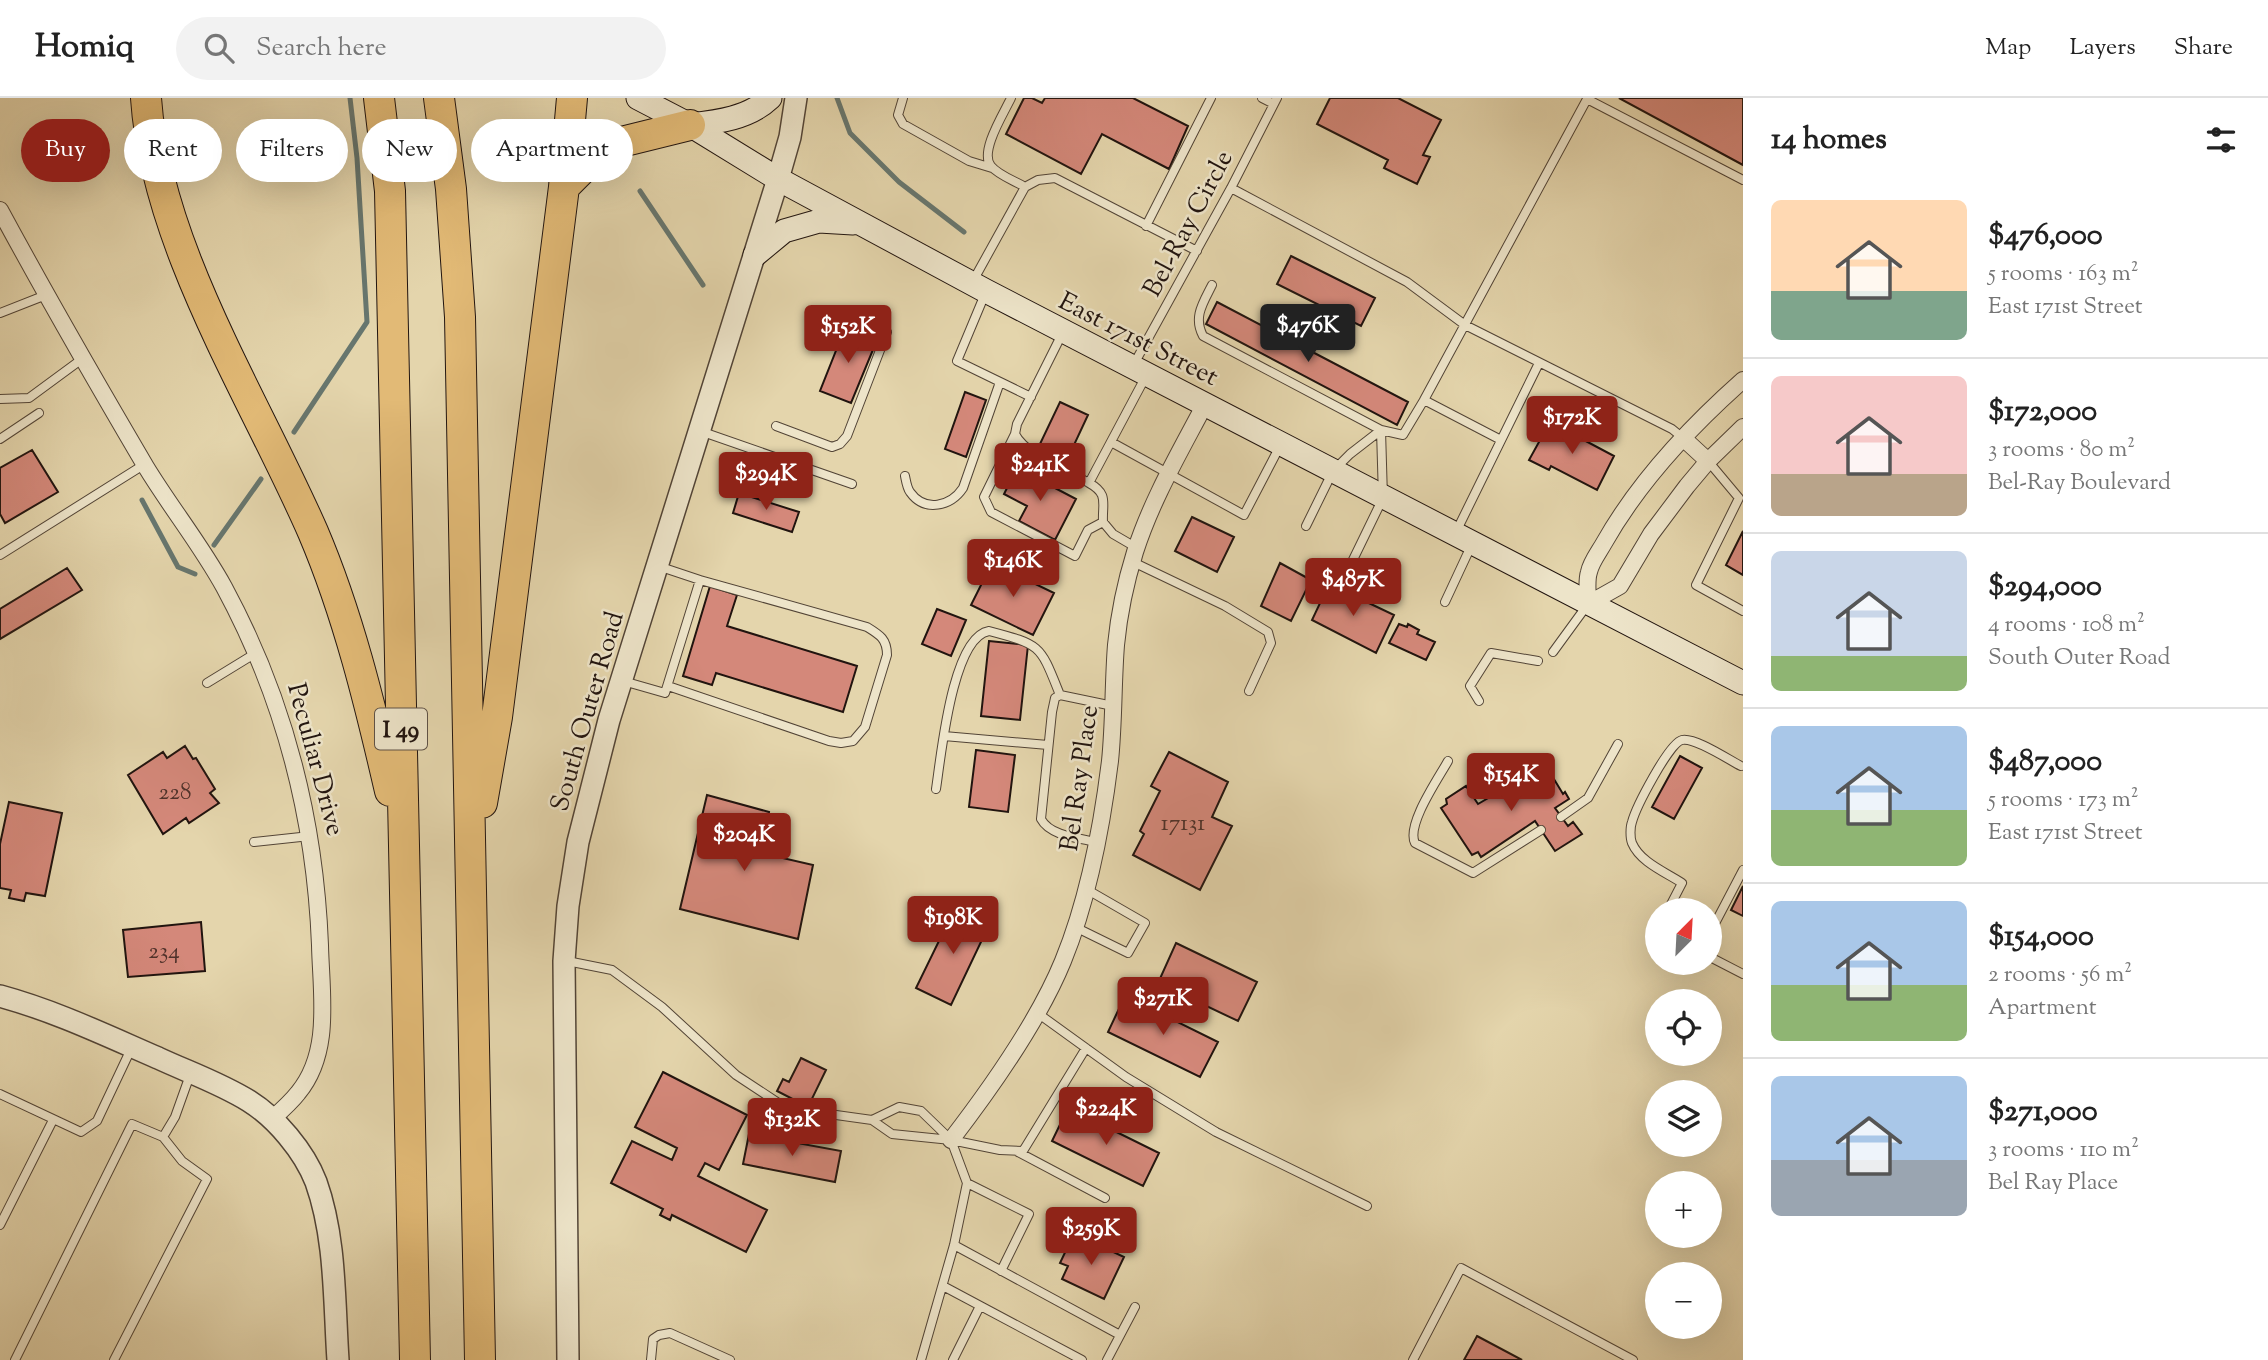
<!DOCTYPE html>
<html lang="en">
<head>
<meta charset="utf-8">
<style>
	body { margin:0; font-family:"Sorts Mill Goudy",serif; background:#f2f2f2; color:#222; height:100vh; display:flex; flex-direction:column; font-size:26px; white-space:nowrap }
	* { box-sizing:border-box; margin:0 }
	p { font-size:23px; color:#767676 }
	.icon { flex:none; width:38px; height:38px; fill:none; stroke:currentColor; stroke-width:2; stroke-linecap:round; stroke-linejoin:round }
	.map { position:relative; flex:1; overflow:hidden }
	.details { display:flex; flex-direction:column; background:#fff; width:525px }
	.details>* { flex:none }
	.top-card { position:absolute; left:21px; top:21px; width:665px; height:63px; display:flex; gap:14px }
	.needle { width:46px; rotate:24deg }
	.controls { position:absolute; left:1645px; top:800px; display:grid; gap:14px }
	.controls a { display:grid; place-items:center; width:77px; height:77px; border-radius:50%; background:#fff; box-shadow:0 7px 28px #0002; font-size:35px }
	.price { position:absolute; translate:-50% -60px; padding:0 16px; border-radius:7px; background:#8f2418; color:#fff; font-size:23px; line-height:46px; filter:drop-shadow(0 2px 4px #0008) }
	.price::after { content:''; position:absolute; left:50%; top:42px; width:21px; height:16px; margin-left:-10px; background:inherit; clip-path:polygon(0 0,100% 0,50% 100%) }
	.price.on { background:#222; color:#fff }
	ul { padding:0; list-style:none }
	li { display:flex; align-items:center; gap:21px; height:175px; padding:0 28px }
	li+li { border-top:2px solid #e0e0e0 }
	li span { display:grid; place-items:center; flex:none; width:196px; height:140px; border-radius:10px; color:#555 }
	li>.icon { margin-inline-start:auto }
	span .icon { width:84px; height:84px; fill:#fffc; stroke-width:1 }
	li b { font-size:30px }
	h2 { display:flex; justify-content:space-between; align-items:center; height:84px; padding:0 28px; font-size:30px }
	.chip { padding:0 24px; border-radius:32px; background:#fff; box-shadow:0 7px 28px #0002; font-size:24px; line-height:63px }
	.chip.on { background:#8f2418; color:#fff }
	header { display:flex; align-items:center; gap:42px; box-sizing:border-box; height:98px; padding:0 35px; background:#fff; border-bottom:2px solid #e0e0e0 }
	header strong { font-size:33px }
	nav { display:flex; gap:38px; margin-inline-start:auto; font-size:24px }
	.search { width:490px; height:63px; background:#f2f2f2; display:flex; align-items:center; gap:18px; box-sizing:border-box; padding:0 24px; border-radius:38px; color:#767676; font-size:26px }
	main { display:flex; flex:1; min-height:0 }
	.map>svg:first-child { display:block }
	.lines { fill:none; stroke-linecap:round; stroke-linejoin:round }
	.stream { stroke:#67766e; stroke-width:5 }
	.building { fill:#d4887a; stroke:#21140f; stroke-width:2 }
	.service-casing { stroke:#524436; stroke-width:10 }
	.minor-casing { stroke:#524436; stroke-width:18 }
	.tertiary-casing { stroke:#524436; stroke-width:24 }
	.secondary-casing { stroke:#21140f; stroke-width:25 }
	.motorway-casing { stroke:#21140f; stroke-width:32 }
	.service { stroke:#ede4c9; stroke-width:8 }
	.minor { stroke:#ede4c9; stroke-width:16 }
	.tertiary { stroke:#ede4c9; stroke-width:21 }
	.secondary { stroke:#ede4c9; stroke-width:23 }
	.motorway { stroke:#e2ba76; stroke-width:30 }
	.labels { text-anchor:middle; stroke-width:5; stroke-linejoin:round; paint-order:stroke }
	.number-label { font-size:23px; fill:#4e312a }
	.shield { fill:#ede4c9; stroke:#5e5247; stroke-width:2 }
	.shield-label { font-size:24px; font-weight:bold; fill:#21140f }
	.street-label { font-size:26px; fill:#21140f; stroke:#ede4c9 }
</style>
</head>
<body>
<header>
<strong>Homiq</strong>
<div class="search"><svg class="icon" aria-label="search" viewBox="0 0 24 24"><circle cx="10" cy="10" r="6"/><path d="M15 15l6 6"/></svg>Search here</div>
<nav><a>Map</a><a>Layers</a><a>Share</a></nav>
</header>
<main>
<div class="map">
<svg width="1743" height="1262" viewBox="0 0 1743 1262">
	<rect width="100%" height="100%" fill="#e4d5ac"/>
	<filter id="stains"><feTurbulence type="fractalNoise" baseFrequency=".00286" numOctaves="4"/><feColorMatrix values="0 0 0 0 .2 0 0 0 0 .09 0 0 0 0 .02 0 0 0 .5 -.17"/></filter>
	<radialGradient id="worn" r=".72"><stop offset=".6" stop-color="#630" stop-opacity="0"/><stop offset="1" stop-color="#630" stop-opacity=".3"/></radialGradient>
	<g class="lines">
		<!-- stream -->
		<path class="stream" d="M837 0 850 35 899 84 964 134
			M640 93 703 187
			M294 334 367 224 357 60 350 0
			M142 402 178 469 195 476
			M214 447 261 381"/>
	</g>
	<!-- building -->
	<path class="building" d="M1024 0H1032L1042 5 1045 0H1133L1188 28 1169 71 1102 36 1081 76 1006 36Z
		M1330 0H1398L1441 22 1423 57 1430 59 1417 86 1384 70 1388 62 1317 26Z
		M1619 0H1743V67Z
		M1291 158 1375 200 1361 228 1277 186Z
		M1217 204 1408 304 1397 327 1206 226Z
		M845 230 877 242 851 305 820 293Z
		M965 294 986 302 966 359 945 351Z
		M1060 304 1088 317 1067 362 1039 348Z
		M1550 324 1614 358 1597 392 1551 368 1549 372 1529 362Z
		M32 352 58 394 5 425 0 416V370Z
		M1017 370 1076 401 1055 442 1019 423 1027 408 1004 396Z
		M739 395 799 414 792 434 733 415Z
		M1192 419 1234 439 1217 474 1175 453Z
		M1743 433V477L1726 467Z
		M992 465 1054 495 1033 537 971 507Z
		M1280 465 1311 482 1291 523 1261 508Z
		M67 470 82 492 0 541V511Z
		M1329 486 1394 517 1376 555 1312 522Z
		M710 488 737 497 727 528 857 568 843 614 716 575 712 587 683 578Z
		M937 511 966 522 951 558 922 546Z
		M1399 526 1407 529 1408 526 1419 532 1417 536 1435 544 1426 562 1389 545Z
		M989 543 1028 547 1020 622 981 618Z
		M185 648 193 661 196 660 215 691 210 695 219 705 189 725 186 720 163 736 128 677 163 654 167 660Z
		M976 652 1015 657 1008 714 969 709Z
		M1169 654 1228 684 1212 719 1232 728 1200 792 1133 757 1144 736 1140 733 1160 693 1151 688Z
		M1680 658 1702 670 1674 721 1652 709Z
		M1535 668 1540 673 1546 668 1563 696 1565 694 1569 701 1555 710 1568 728 1573 724 1582 736 1555 753 1535 723 1481 759 1478 754 1472 757 1441 710 1447 706 1446 701 1466 688 1478 706 1512 686 1516 676Z
		M707 697 769 714 761 755 813 767 798 841 680 811Z
		M9 704 62 715 45 798 26 795 24 803 9 800 11 792 0 790V746Z
		M1743 788V818L1731 812Z
		M956 808 990 825 951 907 916 890Z
		M201 824 205 873 128 879 123 832Z
		M1176 845 1257 884 1238 923 1158 885Z
		M1125 898 1218 944 1200 979 1108 934Z
		M801 960 826 972 808 1009 777 993 783 981 789 984Z
		M663 974 747 1017 719 1072 705 1065 698 1078 767 1112 746 1154 672 1117 670 1122 660 1117 663 1111 611 1085 632 1043 672 1062 677 1050 635 1029Z
		M1068 1010 1159 1055 1143 1088 1052 1043Z
		M749 1036 841 1053 835 1084 743 1066Z
		M1082 1139 1124 1159 1104 1201 1062 1181 1068 1168 1060 1165 1069 1146 1077 1150Z
		M1477 1238 1522 1262H1464Z"/>
	<g class="lines">
		<!-- service casing -->
		<g class="service-casing">
			<path id="service" d="M903 0 898 17 903 26 969 63 992 70
				M1011 0C1004 15 979 54 991 68 998 77 1015 83 1025 89
				M1262 0 1274 6
				M1231 90 1407 184 1465 227 1672 331 1683 340
				M1146 128 1211 0
				M973 183 1025 89 1038 82 1055 80 1197 153
				M1212 187C1203 205 1193 219 1203 238L1381 332 1403 337 1424 302
				M985 196 957 263 1031 299
				M0 215 46 197
				M1062 236 1017 326 1015 336C1025 357 1068 373 1089 385L1146 278
				M1134 266 1231 90 1277 0
				M0 301 29 300 82 261
				M776 328 832 349 840 346 847 338 887 234
				M700 333 852 386
				M1015 336 984 399 991 414 1075 458 1088 432 1103 424
				M0 341 39 315
				M1501 342 1424 302 1587 1 1743 82
				M1111 344 1244 417 1280 348
				M1708 363 1739 400 1696 487 1743 513
				M905 378C906 383 907 390 910 394 925 415 951 408 963 390L1000 284
				M1089 385C1109 396 1102 405 1103 424L1113 436 1137 450
				M1306 428 1333 373 1350 356 1381 332 1383 400 1350 468
				M1456 434 1539 265
				M0 457 145 366
				M1133 464 1225 508 1268 534 1271 545 1249 593
				M1445 504 1472 446
				M1553 554 1588 506
				M623 583 665 595 700 482 658 468
				M207 585 256 555
				M668 588 829 643 841 645 853 643 865 629 887 557C887 541 880 537 867 529L700 482
				M1479 603 1470 588 1491 555 1538 563
				M944 638 1048 647
				M1448 663C1438 681 1406 727 1415 745L1473 775 1541 732
				M936 691C941 659 952 539 989 533 1042 547 1040 547 1060 597
				M1561 719 1588 700 1618 646
				M254 744 310 738
				M1096 744C1079 740 1050 738 1041 721L1052 614 1055 600 1060 597 1113 608
				M1668 812 1682 785C1665 774 1640 764 1632 745 1630 740 1630 729 1632 724 1636 709 1669 645 1682 642 1695 639 1729 662 1741 668
				M1075 829 1128 855 1145 825 1086 791
				M1710 835 1743 772
				M1710 859 1743 876
				M567 863 612 872 662 909 736 977 786 1010 872 1022 892 1036 951 1042 1000 1052 1023 1053 1086 950
				M1036 914 1126 979 1216 1034 1367 1108
				M0 996 81 1034 97 1023 131 951
				M872 1022 899 1009 921 1013 951 1042 967 1085 954 1147 921 1262
				M163 1039 175 1019 190 977
				M1018 1054 1105 1100
				M967 1085 1029 1116 1001 1173
				M0 1127 53 1022
				M954 1147 1120 1237
				M943 1188 1082 1262
				M15 1262 132 1026 163 1039 182 1063 207 1081 114 1262
				M651 1262 653 1241 659 1237 670 1235 730 1262
				M953 1262 980 1208
				M1107 1262 1135 1209
				M1413 1262 1461 1170 1633 1262"/>
		</g>
		<!-- minor casing -->
		<g class="minor-casing">
			<path id="minor" d="M0 112C47 199 96 284 146 369 171 410 201 447 224 489 284 600 315 721 320 847 321 896 332 954 298 995 291 1004 281 1013 272 1021
				M1683 340 1708 363
				M1588 506C1588 496 1586 483 1589 474 1591 464 1599 454 1604 445 1639 383 1690 329 1743 282
				M1588 506 1620 488 1651 436 1687 388 1708 363 1743 329
				M951 1042C991 990 1038 924 1063 863 1088 802 1102 728 1110 663 1114 624 1113 585 1116 547 1119 516 1126 483 1135 454 1152 401 1180 354 1205 306"/>
		</g>
		<!-- tertiary casing -->
		<g class="tertiary-casing">
			<path id="tertiary" d="M0 898C55 913 105 937 158 960 188 974 220 985 249 1003 276 1020 304 1053 316 1084 336 1140 334 1203 338 1262
				M568 1262 564 863 568 808 578 744 609 622 778 81 790 39 796 0"/>
		</g>
		<!-- secondary casing -->
		<g class="secondary-casing">
			<path id="secondary" d="M638 0 690 27 778 81 986 193 1743 585
				M690 27C718 24 749 20 770 0
				M755 157 784 133 819 123 853 125"/>
		</g>
		<!-- motorway casing -->
		<g class="motorway-casing">
			<path id="motorway" d="M146 0C156 148 254 299 313 434 348 516 370 606 390 693
				M379 0 390 93 415 1262
				M439 0 451 91 460 219 480 1262
				M564 89 605 48 690 27
				M482 705 497 619 564 89 572 0"/>
		</g>
		<!-- service -->
		<use href="#service" class="service"/>
		<!-- minor -->
		<use href="#minor" class="minor"/>
		<!-- tertiary -->
		<use href="#tertiary" class="tertiary"/>
		<!-- secondary -->
		<use href="#secondary" class="secondary"/>
		<!-- motorway -->
		<use href="#motorway" class="motorway"/>
	</g>
	<g class="labels">
		<!-- number labels -->
		<g class="number-label">
			<text x="175" y="701">228</text>
			<text x="1183" y="732">17131</text>
			<text x="164" y="860">234</text>
		</g>
		<!-- shield labels -->
		<rect class="shield" x="375" y="610.5" width="52" height="41" rx="5"/>
		<g class="shield-label">
			<text x="401" y="639">I 49</text>
		</g>
		<!-- street labels -->
		<g class="street-label">
			<text transform="translate(1187 125) rotate(-62)" y="9">Bel-Ray Circle</text>
			<text transform="translate(1139 240) rotate(27)" y="9">East 171st Street</text>
			<text transform="translate(586 613) rotate(-74)" y="9">South Outer Road</text>
			<text transform="translate(317 661) rotate(75)" y="9">Peculiar Drive</text>
			<text transform="translate(1078 680) rotate(-82)" y="9">Bel Ray Place</text>
		</g>
	</g>
	<rect width="100%" height="100%" filter="url(#stains)"/>
	<rect width="100%" height="100%" fill="url(#worn)"/>
</svg>
<div class="controls">
<a><svg class="needle" viewBox="-14 -14 28 28"><path d="M0-13l5 13h-10z" fill="#e53935"/><path d="M0 13l5-13h-10z" fill="#767676"/></svg></a>
<a><svg class="icon" aria-label="locate" viewBox="0 0 24 24"><circle cx="12" cy="12" r="6"/><path d="M12 2v4M12 18v4M2 12h4M18 12h4"/></svg></a>
<a><svg class="icon" aria-label="layers" viewBox="0 0 24 24"><path d="M12 4l9 5-9 5-9-5zM3 14l9 5 9-5"/></svg></a>
<a>+</a>
<a>−</a>
</div>
<b class="price on" style="left:1308px;top:266px">$476K</b>
<b class="price" style="left:848px;top:267px">$152K</b>
<b class="price" style="left:1572px;top:358px">$172K</b>
<b class="price" style="left:1040px;top:405px">$241K</b>
<b class="price" style="left:766px;top:414px">$294K</b>
<b class="price" style="left:1013px;top:501px">$146K</b>
<b class="price" style="left:1353px;top:520px">$487K</b>
<b class="price" style="left:1511px;top:715px">$154K</b>
<b class="price" style="left:744px;top:775px">$204K</b>
<b class="price" style="left:953px;top:858px">$198K</b>
<b class="price" style="left:1163px;top:939px">$271K</b>
<b class="price" style="left:1106px;top:1049px">$224K</b>
<b class="price" style="left:792px;top:1060px">$132K</b>
<b class="price" style="left:1091px;top:1169px">$259K</b>
<div class="top-card">
<a class="chip on">Buy</a>
<a class="chip">Rent</a>
<a class="chip">Filters</a>
<a class="chip">New</a>
<a class="chip">Apartment</a>
</div>
</div>
<section class="details">
<h2>14 homes<svg class="icon" aria-label="filters" viewBox="0 0 24 24"><path d="M4 7h16M4 17h16"/><circle cx="9" cy="7" r="2"/><circle cx="15" cy="17" r="2"/></svg></h2>
<ul>
<li><span style="background:linear-gradient(#ffd9b3 65%,#7fa58c 0)"><svg class="icon" aria-label="home" viewBox="0 0 24 24"><path d="M3 11l9-7 9 7M6 9v11h12V9"/></svg></span><div><b>$476,000</b><p>5 rooms · 163 m²</p><p>East 171st Street</p></div></li>
<li><span style="background:linear-gradient(#f6c9c9 70%,#b9a48a 0)"><svg class="icon" aria-label="home" viewBox="0 0 24 24"><path d="M3 11l9-7 9 7M6 9v11h12V9"/></svg></span><div><b>$172,000</b><p>3 rooms · 80 m²</p><p>Bel-Ray Boulevard</p></div></li>
<li><span style="background:linear-gradient(#c9d6e8 75%,#8fb573 0)"><svg class="icon" aria-label="home" viewBox="0 0 24 24"><path d="M3 11l9-7 9 7M6 9v11h12V9"/></svg></span><div><b>$294,000</b><p>4 rooms · 108 m²</p><p>South Outer Road</p></div></li>
<li><span style="background:linear-gradient(#a9c7e8 60%,#8fb573 0)"><svg class="icon" aria-label="home" viewBox="0 0 24 24"><path d="M3 11l9-7 9 7M6 9v11h12V9"/></svg></span><div><b>$487,000</b><p>5 rooms · 173 m²</p><p>East 171st Street</p></div></li>
<li><span style="background:linear-gradient(#a9c7e8 60%,#8fb573 0)"><svg class="icon" aria-label="home" viewBox="0 0 24 24"><path d="M3 11l9-7 9 7M6 9v11h12V9"/></svg></span><div><b>$154,000</b><p>2 rooms · 56 m²</p><p>Apartment</p></div></li>
<li><span style="background:linear-gradient(#a9c7e8 60%,#9aa5b1 0)"><svg class="icon" aria-label="home" viewBox="0 0 24 24"><path d="M3 11l9-7 9 7M6 9v11h12V9"/></svg></span><div><b>$271,000</b><p>3 rooms · 110 m²</p><p>Bel Ray Place</p></div></li>
</ul>
</section>
</main>
</body>
</html>
